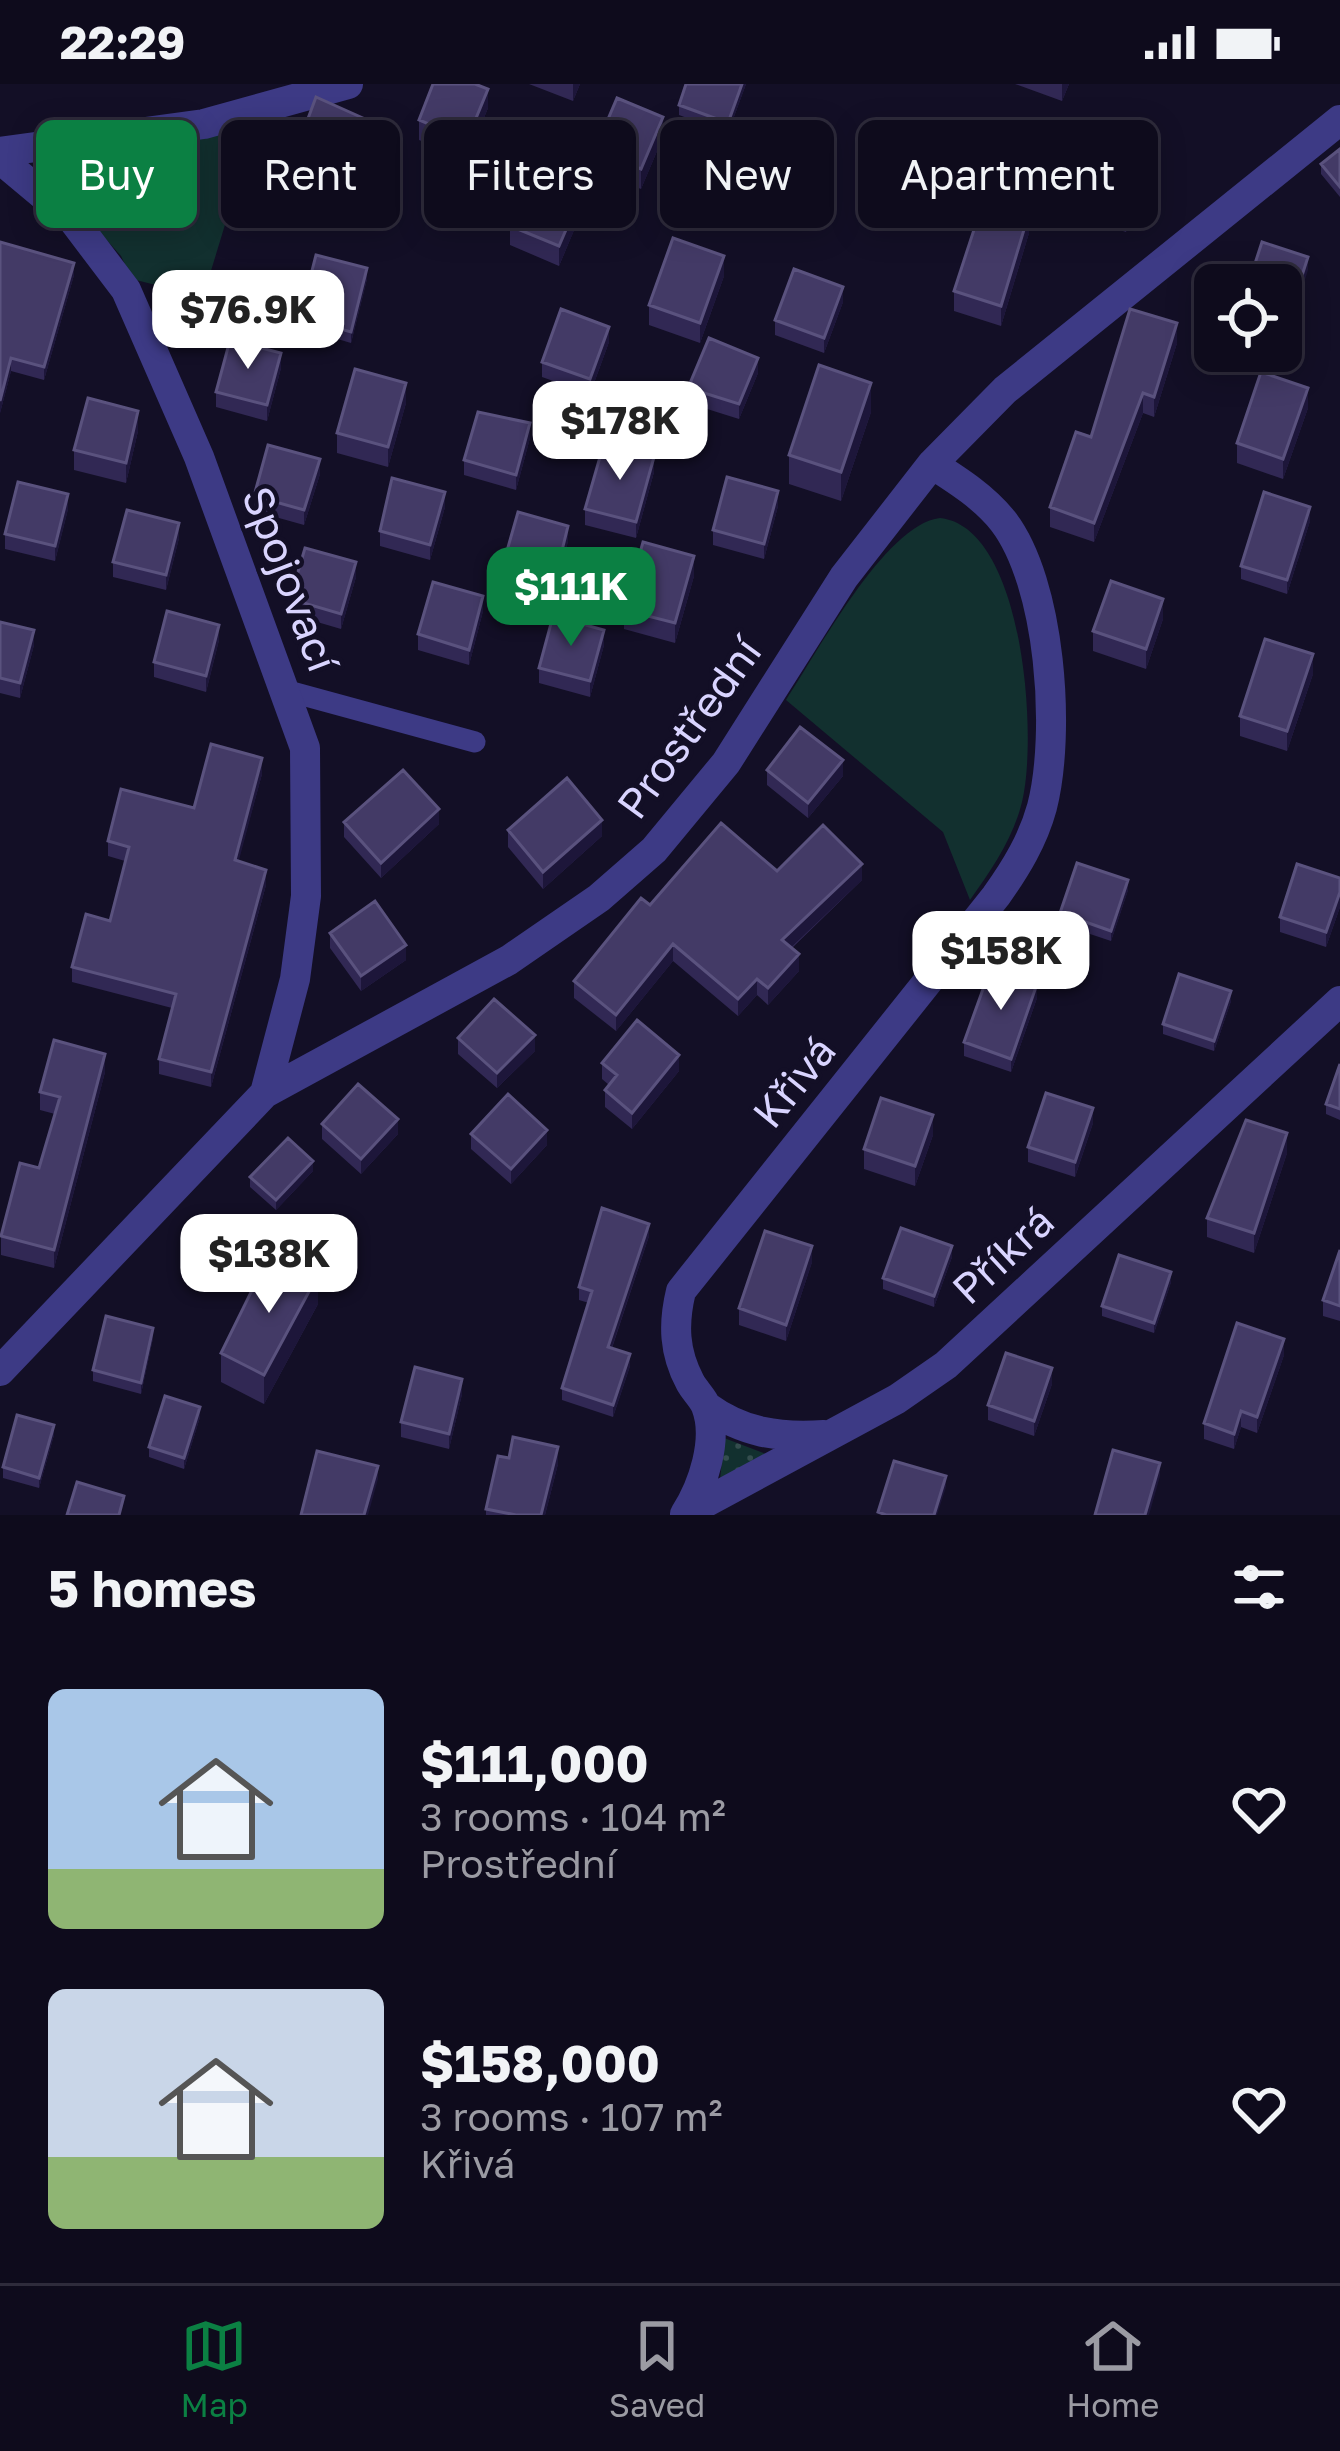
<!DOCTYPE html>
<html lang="en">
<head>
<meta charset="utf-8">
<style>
	body { margin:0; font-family:"Golos Text",sans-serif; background:#1c1929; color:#f1f3f6; height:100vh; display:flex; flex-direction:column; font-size:45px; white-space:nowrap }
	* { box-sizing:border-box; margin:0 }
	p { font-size:39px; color:#9b9ba3 }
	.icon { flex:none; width:66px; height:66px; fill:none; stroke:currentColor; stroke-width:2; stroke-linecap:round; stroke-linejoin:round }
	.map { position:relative; height:1431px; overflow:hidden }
	.panel { display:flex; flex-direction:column; background:#0e0b1c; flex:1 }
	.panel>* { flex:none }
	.hud { position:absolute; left:36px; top:36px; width:1269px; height:108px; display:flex; gap:24px }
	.controls { position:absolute; left:1194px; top:180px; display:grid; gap:24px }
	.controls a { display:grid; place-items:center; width:108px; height:108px; border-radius:18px; background:#0e0b1c; box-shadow:0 6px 30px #0003,0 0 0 3px #2e2b3b; font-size:60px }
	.price { position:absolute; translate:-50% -102px; padding:0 27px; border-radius:24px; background:#fff; color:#222; font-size:39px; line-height:78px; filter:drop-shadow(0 3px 6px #0008) }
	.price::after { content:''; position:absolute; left:50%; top:72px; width:36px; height:27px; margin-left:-18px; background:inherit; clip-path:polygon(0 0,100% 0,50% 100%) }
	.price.current { background:#0b8043; color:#fff }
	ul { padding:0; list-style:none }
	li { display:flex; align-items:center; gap:36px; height:300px; padding:0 48px }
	li span { display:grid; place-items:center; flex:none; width:336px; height:240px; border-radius:18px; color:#555 }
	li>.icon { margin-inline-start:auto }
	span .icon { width:144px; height:144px; fill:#fffc; stroke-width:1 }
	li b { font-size:51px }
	h2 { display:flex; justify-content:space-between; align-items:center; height:144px; padding:0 48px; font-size:51px }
	.tag { padding:0 42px; border-radius:18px; background:#0e0b1c; box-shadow:0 6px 30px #0003,0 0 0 3px #2e2b3b; font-size:42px; line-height:108px }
	.tag.current { background:#0b8043; color:#fff }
	.status { display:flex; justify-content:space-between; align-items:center; height:84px; padding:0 60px; background:#0e0b1c; direction:ltr }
	.status svg { height:33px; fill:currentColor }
	.dock { display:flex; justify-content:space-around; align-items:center; height:168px; border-top:3px solid #2e2b3b; background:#0e0b1c; font-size:33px; color:#9b9ba3 }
	.dock a { display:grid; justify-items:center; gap:6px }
	.dock .current { color:#0b8043 }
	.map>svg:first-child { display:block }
	.grass { fill:url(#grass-dots) }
	.green { fill:#12302f }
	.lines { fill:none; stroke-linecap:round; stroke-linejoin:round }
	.service { stroke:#3d3a85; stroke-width:21 }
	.minor { stroke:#3d3a85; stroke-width:30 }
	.wall { fill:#312854 }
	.shaded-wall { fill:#1d163a }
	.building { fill:#433a66; stroke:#5a527e; stroke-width:3 }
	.labels { text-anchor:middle; stroke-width:9; stroke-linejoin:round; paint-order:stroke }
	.street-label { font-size:42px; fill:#d9d4ff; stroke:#130f26 }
</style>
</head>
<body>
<div class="status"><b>22:29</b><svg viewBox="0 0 49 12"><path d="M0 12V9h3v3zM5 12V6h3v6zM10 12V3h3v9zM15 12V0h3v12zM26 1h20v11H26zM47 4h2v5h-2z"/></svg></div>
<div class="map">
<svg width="1340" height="1431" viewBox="0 0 1340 1431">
	<defs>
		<pattern id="grass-dots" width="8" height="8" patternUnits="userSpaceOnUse" patternTransform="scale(3)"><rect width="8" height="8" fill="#12302f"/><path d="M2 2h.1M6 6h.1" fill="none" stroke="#344d4e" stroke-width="1.8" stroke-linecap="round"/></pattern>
	</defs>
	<rect width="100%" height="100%" fill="#130f26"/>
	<!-- grass -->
	<path class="grass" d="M724 1354 766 1370 720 1397Z"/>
	<!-- green -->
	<path class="green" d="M256 39 203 213 132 195 121 172 59 103 62 85 71 74Z
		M940 434C1024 443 1038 653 1022 718 1013 755 992 785 970 816L943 748 786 616C816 571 885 440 940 434Z"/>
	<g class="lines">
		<!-- service -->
		<path class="service" d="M288 607 475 658"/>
		<!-- minor -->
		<path class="minor" d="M0 68 204 40 348 0
			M0 75 73 136 126 206 199 373 305 664 306 812 295 895 265 1009
			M0 1287 265 1009 509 876 599 814 654 766 726 679 844 493 932 380 1005 306 1340 36
			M706 1322C743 1349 779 1354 824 1351
			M688 1428 897 1315 946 1281 1340 917
			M685 1430C703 1402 719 1355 706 1322 703 1314 694 1306 690 1298 674 1268 673 1240 681 1207L996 812C1016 784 1033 756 1042 723 1061 649 1051 499 1003 437 984 413 957 396 932 380"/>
	</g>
	<!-- wall -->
	<path class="wall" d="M529 0H580L573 17Z
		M686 0H746L728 49 679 31V21Z
		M1015 0H1069L1062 17Z
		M488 24 467 75 419 56V36Z
		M663 53 641 105 595 86V66Z
		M365 58 341 122 290 107V83Z
		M1340 65V113L1321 90V80Z
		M1144 94 1126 148 1080 133V118Z
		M580 132 559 182 510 161V142Z
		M1029 149 1001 242 954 227V207Z
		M0 158 74 191 44 296 11 287 0 329Z
		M724 192 700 259 649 241V221Z
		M367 195 351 259 300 244V234Z
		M843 218 824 269 775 251V236Z
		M609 258 590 310 542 293V278Z
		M1177 259 1154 333 1143 329 1094 458 1050 443V423L1091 353Z
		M281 284 267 337 216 323V308Z
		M758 289 739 335 688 319V304Z
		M406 319 388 383 337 369V349Z
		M1308 324 1283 395 1237 379V359Z
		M871 328 841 417 789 400V371Z
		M138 347 126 399 74 386V366Z
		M530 354 516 406 464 391V376Z
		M654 388 636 454 585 441V425Z
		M320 390 304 441 254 427V412Z
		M778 422 764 475 713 461V446Z
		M445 423 430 476 380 462V447Z
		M68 425 55 477 5 465V450Z
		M1310 437 1287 510 1241 495V482Z
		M179 454 166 506 113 493V478Z
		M568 457 555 510 503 497V481Z
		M694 492 675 559 624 545V526Z
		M356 493 341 545 290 530V515Z
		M483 527 469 581 418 566V550Z
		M1163 535 1146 585 1093 567V547Z
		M0 538 34 561 20 614 0 609Z
		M219 556 206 608 154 593V578Z
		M604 561 590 613 539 599V584Z
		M1313 590 1287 667 1240 652V632Z
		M767 686 843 692 808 734 767 701Z
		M262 690 238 777 266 801 211 1003 159 990V975L172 924 72 898V883L110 837 125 777 108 772V757L194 724Z
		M344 738 439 740 381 794 344 753Z
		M508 746 602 752 543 805 508 763Z
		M777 787 862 796 792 864 799 887 768 921 757 911 738 932 673 877 616 947 574 914V897L650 821Z
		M1340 794V823L1326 863 1280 848V833Z
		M1128 806 1111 857 1060 840V829Z
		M330 849 406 876 361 907 330 864Z
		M1037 914 1011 988 964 972V958Z
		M1231 917 1214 967 1163 950V940Z
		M458 954 535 967 497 1004 458 970Z
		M602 979 679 987 632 1045 605 1023V1006L609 1001 602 995Z
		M1340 980V1036L1326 1030V1020Z
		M105 988 54 1184 1 1171V1152L39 1084 55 1030 40 1026V1008Z
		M1093 1039 1075 1093 1028 1078V1063Z
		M322 1040 398 1050 361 1090 322 1055Z
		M471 1050 547 1061 511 1100 471 1065Z
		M933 1051 915 1102 864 1085V1065Z
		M1287 1069 1254 1169 1207 1153V1134Z
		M313 1087 276 1126 250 1103V1093Z
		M649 1152 612 1264 630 1282 613 1333 562 1316V1304L589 1219 579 1216V1203Z
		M235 1154 219 1205 184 1194V1184Z
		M1340 1166V1237L1323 1232V1216Z
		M952 1173 934 1223 883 1205V1194Z
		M812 1178 786 1257 739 1241V1224Z
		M1171 1198 1154 1249 1102 1232V1222Z
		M318 1220 264 1320 221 1298V1269Z
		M153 1254 141 1310 93 1297V1286Z
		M1284 1271 1257 1349 1241 1343 1234 1365 1204 1355V1339Z
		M1052 1300 1034 1352 988 1336V1321Z
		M462 1310 449 1365 401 1353V1338Z
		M200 1333 184 1385 149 1373V1363Z
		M54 1351 39 1404 3 1394V1383Z
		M558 1380 545 1431H486V1425Z"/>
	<!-- shaded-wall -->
	<path class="shaded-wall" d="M573 0H580L573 17Z
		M742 0H746L728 49V39Z
		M1062 0H1069L1062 17Z
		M488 5V24L467 75V56Z
		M663 33V53L641 105V85Z
		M365 35V58L341 122V98Z
		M1144 79V94L1126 148V133Z
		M580 113V132L559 182V162Z
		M1029 129V149L1001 242V222Z
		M724 172V192L700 259V239Z
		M1308 173V186L1284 261V247Z
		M74 179V191L44 296V283Z
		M367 184V195L351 259V248Z
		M843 203V218L824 269V254Z
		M1177 239V259L1154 333V313Z
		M609 243V258L590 310V295Z
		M281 269V284L267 337V321Z
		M11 274V287L0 329V317Z
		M758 274V289L739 335V320Z
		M406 299V319L388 383V363Z
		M871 299V328L841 417V388Z
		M1308 304V324L1283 395V375Z
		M1143 309V329L1094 458V439Z
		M138 327V347L126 399V379Z
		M530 339V354L516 406V391Z
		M654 373V388L636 454V438Z
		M320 375V390L304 441V426Z
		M778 407V422L764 475V460Z
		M445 408V423L430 476V461Z
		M68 410V425L55 477V462Z
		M1310 423V437L1287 510V496Z
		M179 439V454L166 506V491Z
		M568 442V457L555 510V495Z
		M694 472V492L675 559V539Z
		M356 478V493L341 545V530Z
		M483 512V527L469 581V566Z
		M1163 515V535L1146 585V565Z
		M219 541V556L206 608V592Z
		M34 546V561L20 614V599Z
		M604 546V561L590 613V597Z
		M1313 570V590L1287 667V647Z
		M262 674V690L235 791V776Z
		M843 676V692L808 734V719Z
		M439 725V740L381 794V779Z
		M602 736V752L543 805V788Z
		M862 780V796L782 872V856Z
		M266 786V801L211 1003V988Z
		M1128 796V806L1111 857V847Z
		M1340 808V823L1326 863V848Z
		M673 860V877L616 947V931Z
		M406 861V876L361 907V892Z
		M799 870V887L768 921V904Z
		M757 895V911L738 932V915Z
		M1037 900V914L1011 988V975Z
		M1231 907V917L1214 967V957Z
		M535 951V967L497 1004V989Z
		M105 970V988L54 1184V1166Z
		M679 971V987L632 1045V1029Z
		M1093 1024V1039L1075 1093V1078Z
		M933 1031V1051L915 1102V1082Z
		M398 1035V1050L361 1090V1075Z
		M547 1046V1061L511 1100V1085Z
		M1287 1049V1069L1254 1169V1149Z
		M313 1077V1087L276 1126V1116Z
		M649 1140V1152L608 1275V1263Z
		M235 1144V1154L219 1205V1195Z
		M812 1162V1178L786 1257V1241Z
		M952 1162V1173L934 1223V1212Z
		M1171 1188V1198L1154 1249V1239Z
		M318 1191V1220L264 1320V1291Z
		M153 1244V1254L141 1310V1299Z
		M1284 1255V1271L1257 1349V1333Z
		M630 1270V1282L613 1333V1321Z
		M1052 1284V1300L1034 1352V1337Z
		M462 1295V1310L449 1365V1350Z
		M200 1323V1333L184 1385V1374Z
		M1241 1327V1343L1234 1365V1350Z
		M54 1341V1351L39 1404V1394Z
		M558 1363V1380L545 1431H541Z
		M1160 1379V1392L1149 1431H1145Z
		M378 1382V1395L368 1431H364Z
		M946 1392V1403L937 1431H934Z"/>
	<!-- building -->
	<path class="building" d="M433 0H475L488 5 467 56 419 36Z
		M686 0H742L728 39 679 21Z
		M316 13 365 35 341 98 290 83Z
		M617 14 663 33 641 85 595 66Z
		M1097 63 1144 79 1126 133 1080 118Z
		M1340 65V103L1321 80Z
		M531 93 580 113 559 162 510 142Z
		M984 115 1029 129 1001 222 954 207Z
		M673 154 724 172 700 239 649 221Z
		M0 158 74 179 44 283 11 274 0 317Z
		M1262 158 1308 173 1284 247 1281 246V201H1248Z
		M316 171 367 184 351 248 300 234Z
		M794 185 843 203 824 254 775 236Z
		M561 225 609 243 590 295 542 278Z
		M1130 225 1177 239 1154 313 1143 309 1094 439 1050 423 1076 348 1091 353Z
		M709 254 758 274 739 320 688 304Z
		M230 256 281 269 267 321 216 308Z
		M819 281 871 299 841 388 789 371Z
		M355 285 406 299 388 363 337 349Z
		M1261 288 1308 304 1283 375 1237 359Z
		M88 314 138 327 126 379 74 366Z
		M478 328 530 339 516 391 464 376Z
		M604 359 654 373 636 438 585 425Z
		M268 361 320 375 304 426 254 412Z
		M727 393 778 407 764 460 713 446Z
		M392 394 445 408 430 461 380 447Z
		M18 398 68 410 55 462 5 450Z
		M1264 408 1310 423 1287 496 1241 482Z
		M127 426 179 439 166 491 113 478Z
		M518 428 568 442 555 495 503 481Z
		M643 458 694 472 675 539 624 526Z
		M305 464 356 478 341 530 290 515Z
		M1111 497 1163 515 1146 565 1093 547Z
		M433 498 483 512 469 566 418 550Z
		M167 527 219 541 206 592 154 578Z
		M553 532 604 546 590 597 539 584Z
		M0 538 34 546 20 599 0 594Z
		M1265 555 1313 570 1287 647 1240 632Z
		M800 643 843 676 808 719 767 686Z
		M211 660 262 674 235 776 266 786 211 988 159 975 176 910 72 883 86 830 110 837 129 763 108 757 121 705 194 724Z
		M403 686 439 725 381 779 344 738Z
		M567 694 602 736 543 788 508 746Z
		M721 739 777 787 823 741 862 780 782 856 799 870 768 904 757 895 738 915 673 860 616 931 574 897 641 814 650 821Z
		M1077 779 1128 796 1111 847 1060 829Z
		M1297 780 1340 794V808L1326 848 1280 833Z
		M375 817 406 861 361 892 330 849Z
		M991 883 1037 900 1011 975 964 958Z
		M1179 890 1231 907 1214 957 1163 940Z
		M494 915 535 951 497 989 458 954Z
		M637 936 679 971 632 1029 605 1006 617 991 602 979Z
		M54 956 105 970 54 1166 1 1152 20 1079 39 1084 60 1013 40 1008Z
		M1340 980V1025L1326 1020Z
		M358 1000 398 1035 361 1075 322 1040Z
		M1046 1009 1093 1024 1075 1078 1028 1063Z
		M508 1010 547 1046 511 1085 471 1050Z
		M881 1014 933 1031 915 1082 864 1065Z
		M1246 1036 1287 1049 1254 1149 1207 1134Z
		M288 1054 313 1077 276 1116 250 1093Z
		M602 1124 649 1140 608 1263 630 1270 613 1321 562 1304 592 1207 579 1203Z
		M199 1133 235 1144 219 1195 184 1184Z
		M901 1144 952 1162 934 1212 883 1194Z
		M765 1147 812 1162 786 1241 739 1224Z
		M1340 1166V1222L1323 1216Z
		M1119 1171 1171 1188 1154 1239 1102 1222Z
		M284 1174 318 1191 264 1291 221 1269 259 1192 270 1199Z
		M106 1232 153 1244 141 1299 93 1286Z
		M1237 1239 1284 1255 1257 1333 1241 1327 1234 1350 1204 1339Z
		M1006 1269 1052 1284 1034 1337 988 1321Z
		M415 1283 462 1295 449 1350 401 1338Z
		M165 1312 200 1323 184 1374 149 1363Z
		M17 1331 54 1341 39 1394 3 1383Z
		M513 1353 558 1363 541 1431H516L486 1425 498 1372 509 1374Z
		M1113 1366 1160 1379 1145 1431H1095Z
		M317 1367 378 1382 364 1431H301Z
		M894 1377 946 1392 934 1431H886L878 1428Z
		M77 1398 124 1412 119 1431H67Z"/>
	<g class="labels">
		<!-- street labels -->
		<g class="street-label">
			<text transform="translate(290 495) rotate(69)" y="15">Spojovací</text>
			<text transform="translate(689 644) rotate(-54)" y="15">Prostřední</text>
			<text transform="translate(794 998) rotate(-51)" y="15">Křivá</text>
			<text transform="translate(1003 1171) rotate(-43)" y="15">Příkrá</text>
		</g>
	</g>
</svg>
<div class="controls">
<a><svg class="icon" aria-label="locate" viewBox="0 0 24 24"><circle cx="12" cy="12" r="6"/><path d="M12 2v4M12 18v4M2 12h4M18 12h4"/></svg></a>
</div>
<b class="price" style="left:248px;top:288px">$76.9K</b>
<b class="price" style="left:620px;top:399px">$178K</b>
<b class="price current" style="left:571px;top:565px">$111K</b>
<b class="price" style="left:1001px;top:929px">$158K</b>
<b class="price" style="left:269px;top:1232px">$138K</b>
<div class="hud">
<a class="tag current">Buy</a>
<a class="tag">Rent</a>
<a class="tag">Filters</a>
<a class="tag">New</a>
<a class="tag">Apartment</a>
</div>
</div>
<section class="panel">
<h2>5 homes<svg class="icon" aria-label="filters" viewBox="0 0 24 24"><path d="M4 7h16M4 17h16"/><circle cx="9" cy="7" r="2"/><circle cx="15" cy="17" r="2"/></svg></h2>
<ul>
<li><span style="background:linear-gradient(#a9c7e8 75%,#8fb573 0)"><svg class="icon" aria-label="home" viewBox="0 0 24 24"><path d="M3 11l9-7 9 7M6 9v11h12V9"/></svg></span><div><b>$111,000</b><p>3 rooms · 104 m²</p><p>Prostřední</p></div><svg class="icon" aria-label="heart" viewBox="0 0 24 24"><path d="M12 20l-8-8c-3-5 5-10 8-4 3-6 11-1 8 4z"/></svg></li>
<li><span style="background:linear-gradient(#c9d6e8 70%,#8fb573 0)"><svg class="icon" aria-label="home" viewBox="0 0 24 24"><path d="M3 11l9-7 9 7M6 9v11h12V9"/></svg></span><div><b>$158,000</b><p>3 rooms · 107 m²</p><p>Křivá</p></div><svg class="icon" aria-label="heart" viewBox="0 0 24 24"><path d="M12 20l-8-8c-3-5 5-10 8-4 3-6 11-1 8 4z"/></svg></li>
</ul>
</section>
<nav class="dock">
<a class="current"><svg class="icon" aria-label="map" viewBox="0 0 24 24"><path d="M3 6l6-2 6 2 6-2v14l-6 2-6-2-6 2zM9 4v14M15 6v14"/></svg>Map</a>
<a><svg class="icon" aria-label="saved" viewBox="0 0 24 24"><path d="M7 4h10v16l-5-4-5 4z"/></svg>Saved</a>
<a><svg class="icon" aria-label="home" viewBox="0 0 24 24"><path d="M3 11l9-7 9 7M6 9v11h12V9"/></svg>Home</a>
</nav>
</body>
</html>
